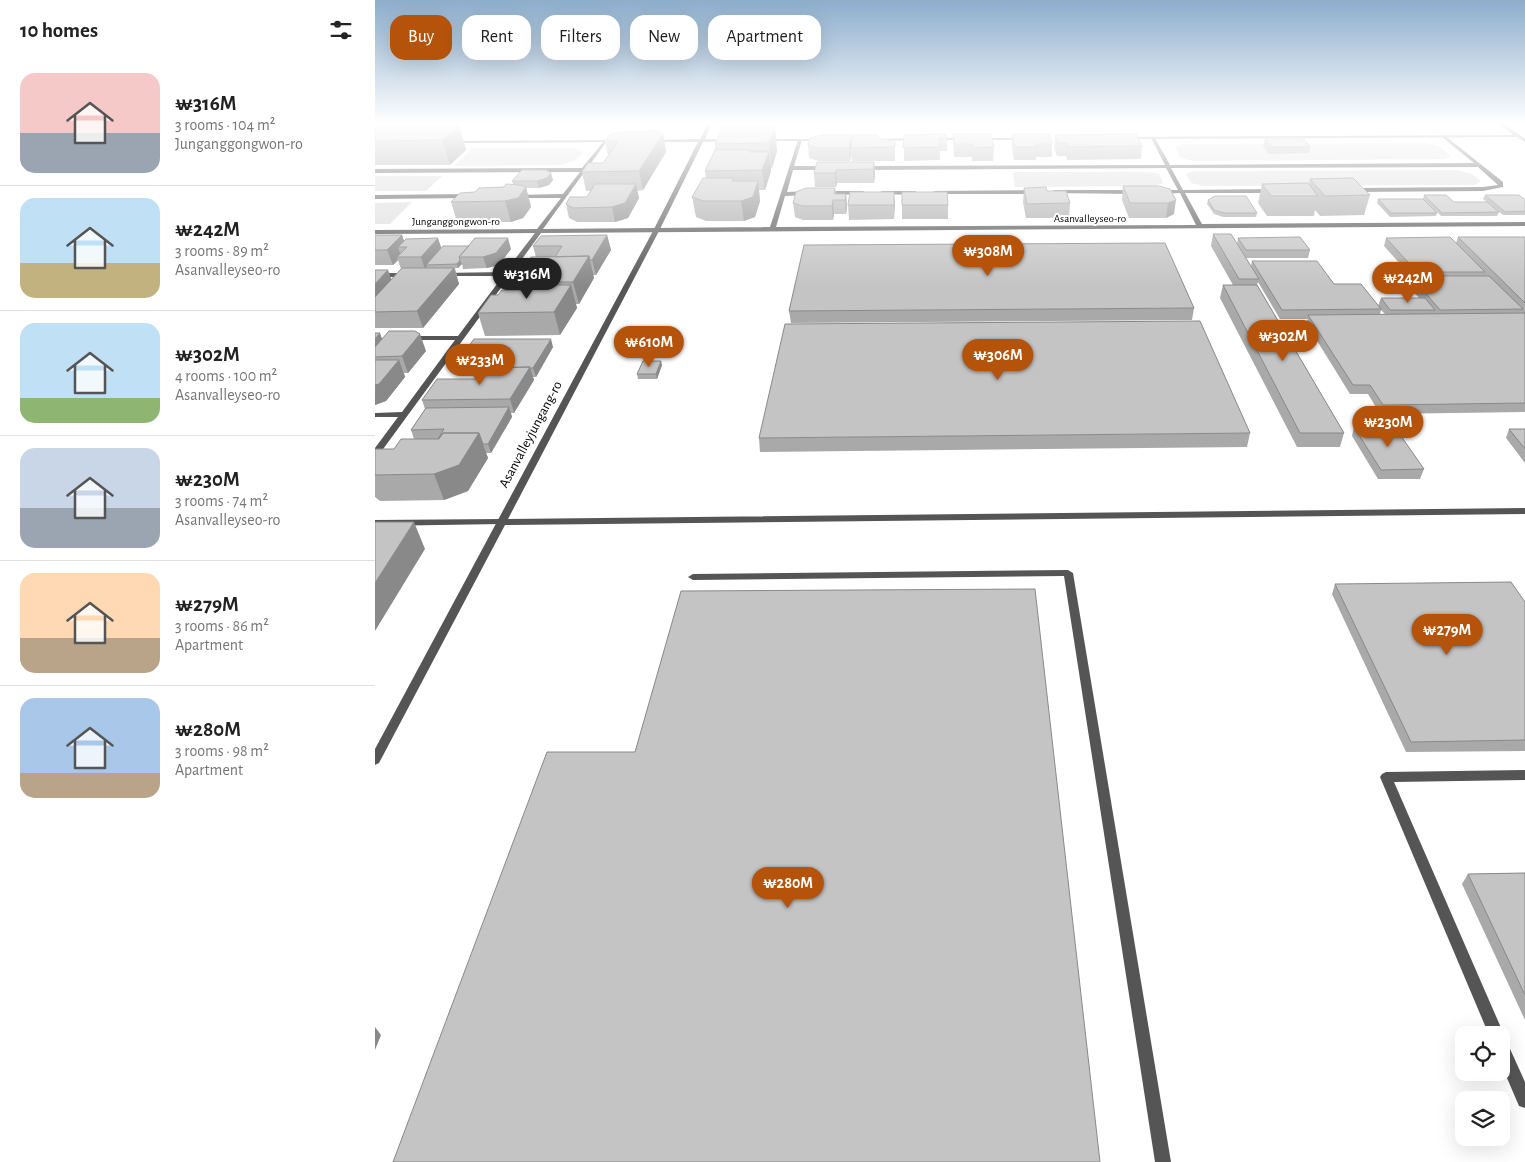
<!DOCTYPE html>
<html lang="en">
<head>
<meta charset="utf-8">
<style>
	body { margin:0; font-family:"Alegreya Sans",sans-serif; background:#f6f6f6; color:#222; height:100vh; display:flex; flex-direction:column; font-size:19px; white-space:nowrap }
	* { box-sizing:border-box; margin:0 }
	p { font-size:16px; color:#767676 }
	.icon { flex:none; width:28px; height:28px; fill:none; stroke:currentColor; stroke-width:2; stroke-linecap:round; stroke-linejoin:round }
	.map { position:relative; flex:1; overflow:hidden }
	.details { display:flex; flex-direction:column; background:#fff; width:375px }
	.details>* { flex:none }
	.guide { position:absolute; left:15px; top:15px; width:475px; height:45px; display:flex; gap:10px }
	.buttons { position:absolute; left:1080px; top:1026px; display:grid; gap:10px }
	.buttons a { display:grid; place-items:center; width:55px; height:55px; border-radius:10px; background:#fff; box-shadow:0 5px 20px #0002; font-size:25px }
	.price { position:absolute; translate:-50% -42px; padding:0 11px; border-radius:18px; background:#b45309; color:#fff; font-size:16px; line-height:32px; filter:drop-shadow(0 1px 2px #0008) }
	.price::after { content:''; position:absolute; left:50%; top:30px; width:15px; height:11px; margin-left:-8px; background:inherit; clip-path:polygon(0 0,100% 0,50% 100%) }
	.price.active { background:#222; color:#fff }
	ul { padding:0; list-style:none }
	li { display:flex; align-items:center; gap:15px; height:125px; padding:0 20px }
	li+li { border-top:1px solid #e0e0e0 }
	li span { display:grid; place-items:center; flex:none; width:140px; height:100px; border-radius:15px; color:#555 }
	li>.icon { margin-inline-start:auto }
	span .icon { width:60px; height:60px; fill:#fffc; stroke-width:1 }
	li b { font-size:21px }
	h2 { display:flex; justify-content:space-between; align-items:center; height:60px; padding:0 20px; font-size:21px }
	.chip { padding:0 18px; border-radius:15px; background:#fff; box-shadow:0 5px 20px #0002; font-size:18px; line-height:45px }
	.chip.active { background:#b45309; color:#fff }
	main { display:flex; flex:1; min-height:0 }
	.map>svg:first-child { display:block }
	.green { fill:#dcdcdc }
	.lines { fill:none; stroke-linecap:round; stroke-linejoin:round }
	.service { fill:#555; fill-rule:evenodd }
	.minor { fill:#555; fill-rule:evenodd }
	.tertiary { fill:#555; fill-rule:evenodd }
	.wall { fill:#a9a9a9; fill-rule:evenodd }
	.shaded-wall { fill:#898989 }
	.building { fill:#c4c4c4; stroke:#898989 }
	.labels { text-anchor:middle; stroke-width:4; stroke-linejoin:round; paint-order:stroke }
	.far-street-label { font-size:11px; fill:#000; stroke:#fff }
	.street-label { font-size:14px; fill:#000; stroke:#fff }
</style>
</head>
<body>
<main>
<section class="details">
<h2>10 homes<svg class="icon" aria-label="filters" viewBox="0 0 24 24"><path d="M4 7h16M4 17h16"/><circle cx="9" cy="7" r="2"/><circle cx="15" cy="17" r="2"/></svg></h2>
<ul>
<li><span style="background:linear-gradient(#f6c9c9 60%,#9aa5b1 0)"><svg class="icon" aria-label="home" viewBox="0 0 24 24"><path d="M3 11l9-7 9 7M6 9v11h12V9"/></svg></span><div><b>₩316M</b><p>3 rooms · 104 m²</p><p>Junganggongwon-ro</p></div></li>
<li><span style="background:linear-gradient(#bfe0f5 65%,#c2b280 0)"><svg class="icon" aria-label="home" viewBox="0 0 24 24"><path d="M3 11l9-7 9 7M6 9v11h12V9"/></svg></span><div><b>₩242M</b><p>3 rooms · 89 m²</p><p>Asanvalleyseo-ro</p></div></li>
<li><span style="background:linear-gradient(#bfe0f5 75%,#8fb573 0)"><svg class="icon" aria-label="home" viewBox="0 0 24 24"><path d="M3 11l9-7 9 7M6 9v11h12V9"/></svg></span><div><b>₩302M</b><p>4 rooms · 100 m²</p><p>Asanvalleyseo-ro</p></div></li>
<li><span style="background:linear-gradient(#c9d6e8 60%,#9aa5b1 0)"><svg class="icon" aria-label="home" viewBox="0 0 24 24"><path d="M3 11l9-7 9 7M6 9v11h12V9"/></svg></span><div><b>₩230M</b><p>3 rooms · 74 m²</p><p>Asanvalleyseo-ro</p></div></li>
<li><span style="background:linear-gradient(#ffd9b3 65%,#b9a48a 0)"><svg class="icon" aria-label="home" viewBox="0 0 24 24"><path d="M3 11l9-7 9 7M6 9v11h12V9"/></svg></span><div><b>₩279M</b><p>3 rooms · 86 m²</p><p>Apartment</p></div></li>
<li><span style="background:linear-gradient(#a9c7e8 75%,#b9a48a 0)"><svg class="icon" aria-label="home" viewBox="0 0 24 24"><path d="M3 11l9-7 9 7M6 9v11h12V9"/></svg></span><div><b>₩280M</b><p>3 rooms · 98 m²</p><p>Apartment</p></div></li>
</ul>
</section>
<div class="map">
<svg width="1150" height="1162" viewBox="0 0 1150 1162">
	<rect width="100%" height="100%" fill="#fff"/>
	<!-- green -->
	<path class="green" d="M52 123H286L50 125Z
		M1051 143 1064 146 1076 156 1069 159 818 161 806 158 800 147 811 144Z
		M98 148H200L208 152 201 160 185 165 79 166Z
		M1082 170 1097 174 1106 181 1099 185 828 186 816 183 811 174 818 171Z
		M638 172H774L784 174 788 183 780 186 640 187Z
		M0 176H67L51 191H0Z
		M37 202 15 224H0V203Z"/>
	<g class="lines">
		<!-- service -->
		<path class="service" d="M693 570 698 573 796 1162H780L689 576 318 580 313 577 318 574Z
			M1150 770V780L1019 782 1127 1030 1130 1035 1128 1038 1131 1040 1150 1082V1108L1144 1106 1126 1064V1035H1114L1005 777 1007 774 1011 772Z"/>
		<!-- minor -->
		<path class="minor" d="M1069 135 1128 182V187L1108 191 977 192 974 190 977 188 1108 187 1123 185 1103 167 796 168 808 190 898 189 901 191 898 193H810L827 224 1150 222V226L166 233 3 456 0 457V448L23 417H0V413L27 412 80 340H33L29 338 30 336H83L128 276H68L66 275V273L130 272 160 233 0 234V230L162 229 186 198H141L139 197V195L188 194 205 172 0 173V169L207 168 230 140 232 141 168 229 395 227 423 140 425 139 427 140 419 166H453L456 168 453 170H418L412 192 433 191 436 193 433 195 410 196 401 227 821 225 805 193 785 194 782 192 785 190H803L791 168 487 170 484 168 487 166 790 165 776 138 778 137 780 138 795 165 1099 163 1067 137Z
			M680 190H760L763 192 760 194 678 193V191Z
			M447 191H488L491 193 488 195 445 194V192Z
			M507 191H540L543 193 540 195 505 194V192Z
			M560 191 660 190 663 192 660 194H558V192Z
			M0 195 94 194 97 196 94 198 0 199Z
			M0 273H34L37 275 34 277H0Z
			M125 519 128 520 130 522 128 524 0 526V520Z"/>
		<!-- tertiary -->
		<path class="tertiary" d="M333 123H337L330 139H354L356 140 354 141 328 142 284 231 133 519 1150 508V514L130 525 4 763 0 765V749L278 231 323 142H276L274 141 276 140 325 139Z
			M1123 123H1128L1150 139V142L1142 137 751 139 749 138 751 137 1138 135Z
			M541 138 543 140 501 141 499 140 501 139Z
			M556 138H649L651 139 649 140H558Z
			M386 139H446L448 140 446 141H388Z
			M241 140 243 142 76 143 74 142 76 141Z"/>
	</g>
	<!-- wall -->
	<path class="wall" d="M0 126H84L91 150 75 165H0Z
		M400 127 402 151 397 168H396V171L390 190H384L385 201 380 217 369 221H331L321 217 317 197 331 178 330 171 340 150V144Z
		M288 134 291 152 268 190 262 191 264 198 253 218 240 222H202L194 218 191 204 212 197 216 191H211L207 172 228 163 233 156 230 141Z
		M578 134 619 147 618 161H597V157H579Z
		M637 134 677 144V157H661V160H639L637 147Z
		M529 135 572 138V151H565V160L529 161Z
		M680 135 767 146 766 159 692 160 691 156H682L679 148Z
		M503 139 513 142H520V161H477L476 154 475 161H443L434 158 433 145Z
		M890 139 935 147 934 153 894 154 888 146Z
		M499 162 500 175 499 183H462L461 187H440L439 173Z
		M935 179 995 195 989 215 945 216 940 210 939 216H892L883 203 887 184H934Z
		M178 180 174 185 164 188H151L156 207 148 218 136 222H82L76 202 100 192 129 187 138 184 137 181Z
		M748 186H784L799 214 791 218H754L747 200Z
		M460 188 461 194H471L472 208 471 214H459L458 220H428L420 217 418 203Z
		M649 188 672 191 695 203 694 218H651L648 202Z
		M519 192V219L474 220 473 205Z
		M1049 195 1079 202 1124 212 1122 216H1066L1048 199Z
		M1110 195 1150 200V215H1128L1108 199Z
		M1003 199 1062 213 1061 216 1015 217 1002 203Z
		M833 200 882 213 881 217H848L839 214 832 204Z
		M527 205H573V219H527Z
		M838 234 862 244 863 238 935 250 933 258H871L876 266 877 261 959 284 1003 306 1006 298H1044L1033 285 1036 276 1009 246 1011 238 1081 243 1083 237H1150V412L1005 414 993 394H975L931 323 933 319H905L883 282 882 285 969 433 965 447H922L845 298 848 285H858L836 246ZM1006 310 1010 314H1005Z
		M0 235H27L29 241 67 248 136 249 124 265 112 268 88 269 87 264 83 268H80L84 284 48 328H0V312L17 279 27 269H26L23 260 18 265H0Z
		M232 235 236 250 221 275H218L219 278 204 304H201L202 308 185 335 110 336 103 313 123 295 140 290 138 282 161 257 158 246Z
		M819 308 817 320 416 323 414 311Z
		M0 333 7 339 51 351 33 373H29L30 377 11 401 0 405Z
		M178 347 161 377H158L159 380 139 413H136L137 417 116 453H111L113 458 93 491 69 500 5 501 0 497V449H19L39 439 36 430 50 409 47 400 102 379 106 374 104 368 106 366H89L86 357Z
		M287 365 282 379H263L262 374Z
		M979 427 1049 469 1045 479H1003L977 436Z
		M1134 429H1150V463L1131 438Z
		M875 433 872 447 385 452 384 438Z
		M960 584 1150 602V751L1031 752 957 594Z
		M1150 873V1020L1087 884 1093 874Z"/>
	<!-- shaded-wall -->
	<path class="shaded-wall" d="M84 126 91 150 75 165 67 140Z
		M400 127 402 151 397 168 394 143Z
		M288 134 291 152 268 190 264 171Z
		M476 135 477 148H476V154L475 161 474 148Z
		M394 152 396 171 390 190 387 170Z
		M499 162 500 175 499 183 498 169Z
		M461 170 462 183 461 187 460 173Z
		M176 173 178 180 174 185 164 188 162 181Z
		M383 181 385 201 380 217 369 221 366 201Z
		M261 184 264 198 253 218 240 222 237 207Z
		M151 187 156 207 148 218 136 222 130 201Z
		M519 192 520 206 519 219Z
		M471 194 472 208 471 214 470 200Z
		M458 200 459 214 458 220 457 206Z
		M801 200 799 214 791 218 793 203Z
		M27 235 31 247H23L26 256 22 257 23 260 18 265 12 250Z
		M232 235 236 250 221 275 217 260Z
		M63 238 67 250 51 265 52 267 50 269 46 257Z
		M133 238 136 249 124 265 112 268 108 257Z
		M214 256 219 278 204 304 198 282Z
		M85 260 87 264 83 268 82 264Z
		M79 268 84 284 48 328 42 311Z
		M13 270 19 286 0 302V284Z
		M196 285 202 308 185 335 179 312Z
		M5 333 11 350 0 357V339Z
		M45 334 51 351 33 373 27 356Z
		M176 339 178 347 161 377 158 368Z
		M24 360 30 377 11 401 0 405V385Z
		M286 361 287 365 282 379 281 374Z
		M155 367 159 380 139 413 135 399Z
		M134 407 137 417 116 453 113 444Z
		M104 433 113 458 93 491 69 500 59 474Z
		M39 522 50 549 0 631V583Z
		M0 1027 6 1035 0 1050Z"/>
	<!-- building -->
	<path class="building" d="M393 124 400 127 394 143 340 144 348 127 357 125Z
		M0 126H84L67 140 0 141Z
		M281 131 288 134 264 171 207 172 213 163H228L244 141H230L235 134 248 132Z
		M571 134 572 138H564L565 147 528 148 529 135Z
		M578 134H616L619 147 598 148 597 144H579Z
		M637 134H675L677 144H661L662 147H640Z
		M761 134 767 146 693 147 692 143H683L680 135Z
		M446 135H476L474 148H442L433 145 435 138Z
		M478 135H503V139H513V142H520V147L476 148Z
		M890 139H929L935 147H896Z
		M340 150H375L374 152H394L387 170 330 171Z
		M442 162H499L498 169 461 170 460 173H439Z
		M147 170H171L176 173 172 178 162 181H137Z
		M328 178H359L357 181H383L378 197 366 201H328L317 197Z
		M978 178 995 195 950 196 935 179Z
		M933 183 943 196H896L887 184Z
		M131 184 144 185 151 187 143 198 130 201 76 202 85 193 100 192 104 188 129 187Z
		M220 184H261L250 203 237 207 198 208 191 204 195 197H212Z
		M748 186H784L795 189 801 200 793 203H755Z
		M671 187 672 191H691L695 203 652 204 649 188Z
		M431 188H460L459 194H471L470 200H458L457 206H427L418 203 421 192Z
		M475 192H519V205H473Z
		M527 192H572L573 205H527Z
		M1049 195H1071L1079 202H1112L1124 212 1067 213Z
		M1110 195H1144L1150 200V211L1130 212Z
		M840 196H871L882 213H849L839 210 833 200Z
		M1003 199H1048L1062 213H1016Z
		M838 234H856L884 279H864Z
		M0 235H27L12 250H0Z
		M232 235 217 260H215L214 256 180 257 187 246H158L166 236Z
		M925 237 935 250H871L863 238Z
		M1075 237 1110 272H1042L1011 238Z
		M1083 237H1150V303Z
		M63 238 46 257H22L32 247H23L31 239Z
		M100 238H133L121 253 108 257H84Z
		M790 243 819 308 414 311 429 245Z
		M68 246H94L84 257 85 260 82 264 51 265Z
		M214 256 198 282H138L156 257Z
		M877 261H942L959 284H986L1006 309 907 310Z
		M27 268H79L42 311 0 312V297Z
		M0 270H13L0 284Z
		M1036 276H1114L1148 309 1065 310Z
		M160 285H196L179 312 103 313 116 295H123L127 290H157Z
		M848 285H882L969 433H925Z
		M1006 298H1050L1060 310H1015Z
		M1150 313V403L1008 405 995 385H978L933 315Z
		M825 321 875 433 384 438 410 324Z
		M14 331H40L45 334 27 356 0 357V347Z
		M0 333H5L0 339Z
		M99 339H176L158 368H154L155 367 110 368H104L112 357H86Z
		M0 360H24L4 384 0 385Z
		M268 361H286L281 374H262Z
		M155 367 135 399 47 400 62 379H102L110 368Z
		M134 407 113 444H108L104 433H68L63 439 69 429 36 430 51 408Z
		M1019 426 1049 469 1006 470 979 427Z
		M1134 429H1150V449Z
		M68 433H104L84 465 59 474 0 475V449H19L26 439H64Z
		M0 522H39L0 583Z
		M1136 582 1150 602V740L1036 742 960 584Z
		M660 589 725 1162H18L172 752H260L306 591Z
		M1150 873V995L1093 874Z"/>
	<!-- sky -->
	<linearGradient id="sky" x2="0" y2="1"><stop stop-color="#8cadcc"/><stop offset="0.43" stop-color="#fff"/><stop offset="1" stop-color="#fff" stop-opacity="0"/></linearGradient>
	<rect width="1150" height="286" fill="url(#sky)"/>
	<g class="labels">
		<!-- far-street labels -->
		<g class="far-street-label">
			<text x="715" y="222">Asanvalleyseo-ro</text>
			<text x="81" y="225">Junganggongwon-ro</text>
		</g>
		<!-- street labels -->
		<g class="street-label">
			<text transform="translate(155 434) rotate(-62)" y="5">Asanvalleyjungang-ro</text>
		</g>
	</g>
</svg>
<div class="buttons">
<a><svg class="icon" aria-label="locate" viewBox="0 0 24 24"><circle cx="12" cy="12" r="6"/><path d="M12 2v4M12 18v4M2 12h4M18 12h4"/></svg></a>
<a><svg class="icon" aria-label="layers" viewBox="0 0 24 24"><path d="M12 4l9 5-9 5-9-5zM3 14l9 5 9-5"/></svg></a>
</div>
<b class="price" style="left:613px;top:277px">₩308M</b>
<b class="price active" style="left:152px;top:300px">₩316M</b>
<b class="price" style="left:1033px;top:304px">₩242M</b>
<b class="price" style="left:908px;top:362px">₩302M</b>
<b class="price" style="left:274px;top:368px">₩610M</b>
<b class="price" style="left:623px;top:381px">₩306M</b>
<b class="price" style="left:105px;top:386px">₩233M</b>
<b class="price" style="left:1013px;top:448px">₩230M</b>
<b class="price" style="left:1072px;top:656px">₩279M</b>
<b class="price" style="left:413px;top:909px">₩280M</b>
<div class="guide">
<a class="chip active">Buy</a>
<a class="chip">Rent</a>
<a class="chip">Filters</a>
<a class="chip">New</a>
<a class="chip">Apartment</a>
</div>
</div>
</main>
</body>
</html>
